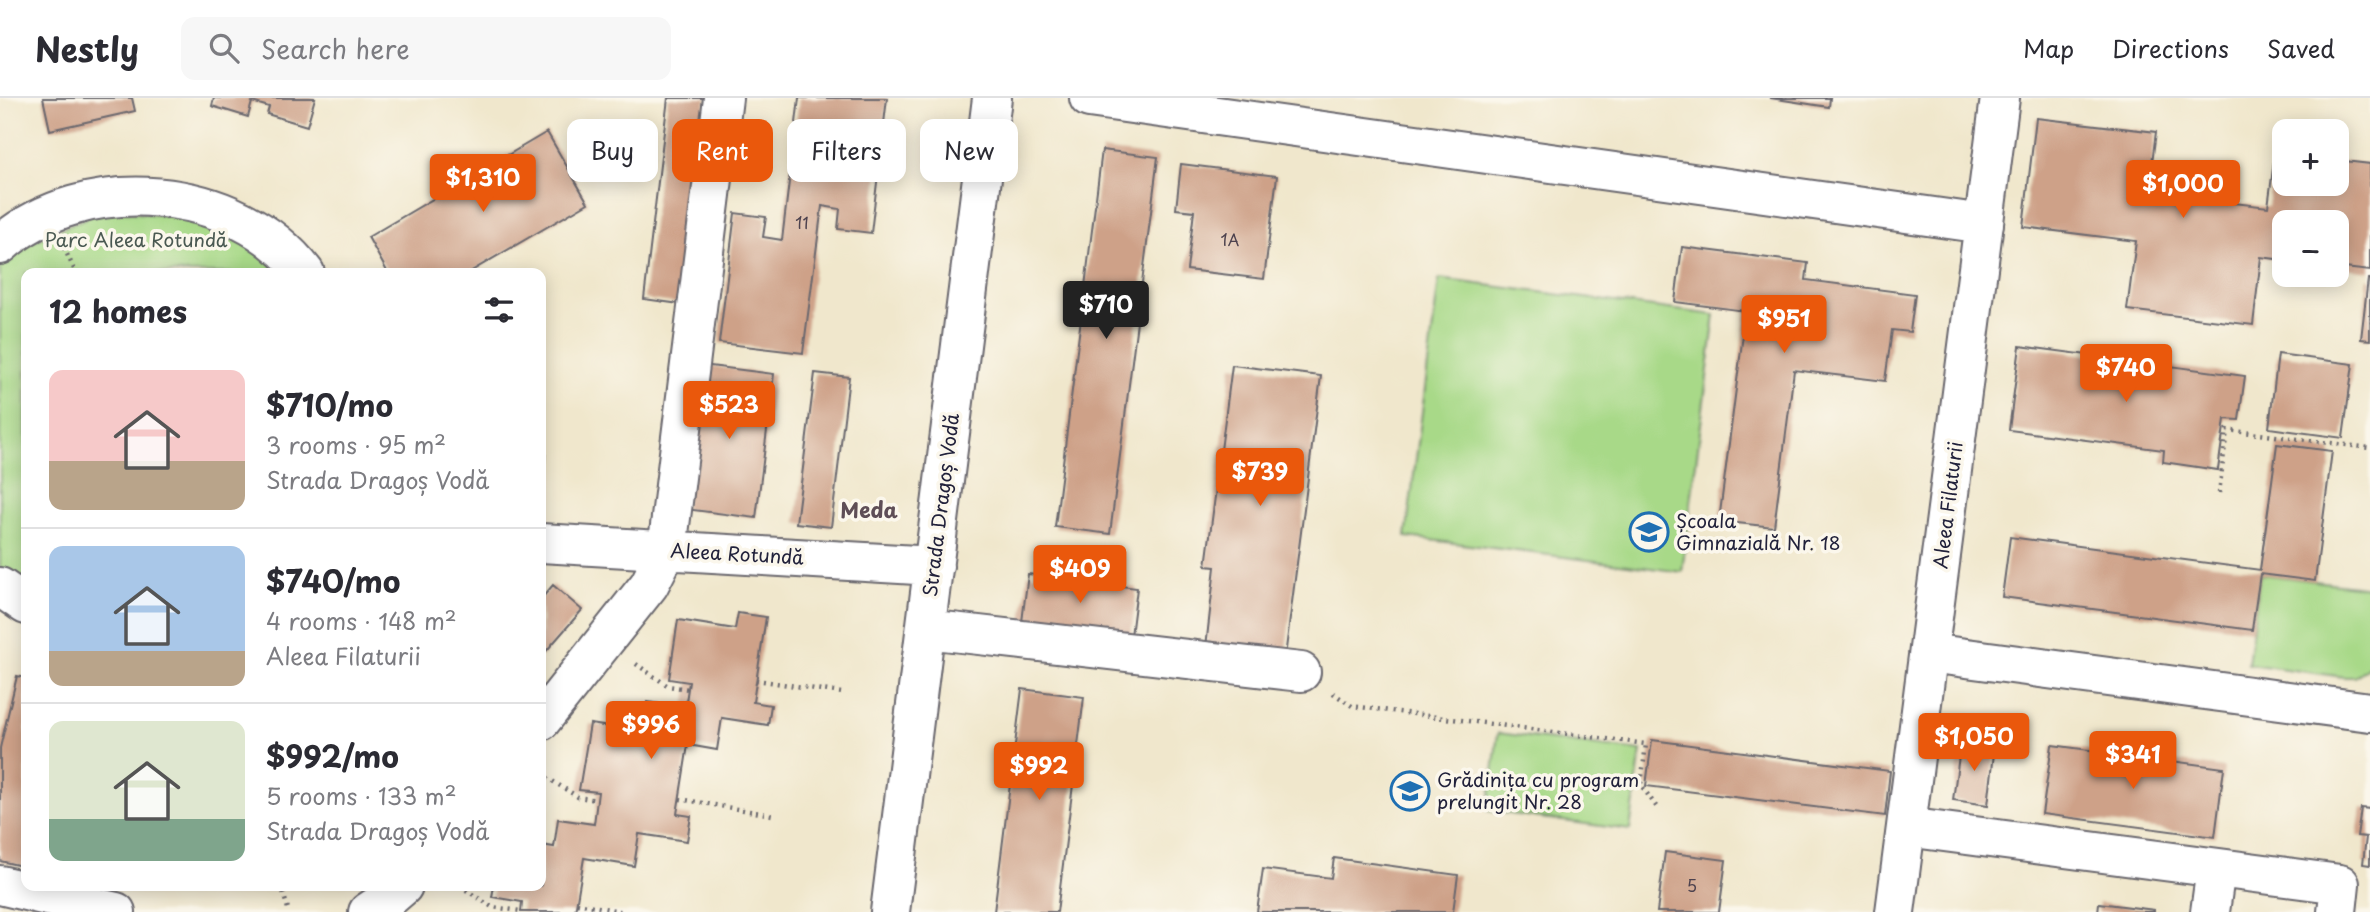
<!DOCTYPE html>
<html lang="en">
<head>
<meta charset="utf-8">
<style>
	body { margin:0; font-family:"Playpen Sans",sans-serif; background:#f7f7f7; color:#2b2b33; height:100vh; display:flex; flex-direction:column; font-size:26px; white-space:nowrap }
	* { box-sizing:border-box; margin:0 }
	p { font-size:23px; color:#7c7c81 }
	.icon { flex:none; width:38px; height:38px; fill:none; stroke:currentColor; stroke-width:2; stroke-linecap:round; stroke-linejoin:round }
	.map { position:relative; flex:1; overflow:hidden }
	.panel { position:absolute; left:21px; top:170px; width:525px; height:623px; display:flex; flex-direction:column; background:#fff; border-radius:14px; box-shadow:0 4px 18px #0003 }
	.panel>* { flex:none }
	.top-card { position:absolute; left:567px; top:21px; width:665px; height:63px; display:flex; gap:14px }
	.tools { position:absolute; left:2272px; top:21px; display:grid; gap:14px }
	.tools a { display:grid; place-items:center; width:77px; height:77px; border-radius:14px; background:#fff; box-shadow:0 4px 18px #0003; font-size:35px }
	.price { position:absolute; translate:-50% -60px; padding:0 16px; border-radius:7px; background:#ea580c; color:#fff; font-size:23px; line-height:46px; filter:drop-shadow(0 2px 4px #0008) }
	.price::after { content:''; position:absolute; left:50%; top:42px; width:21px; height:16px; margin-left:-10px; background:inherit; clip-path:polygon(0 0,100% 0,50% 100%) }
	.price.selected { background:#222; color:#fff }
	ul { padding:0; list-style:none }
	li { display:flex; align-items:center; gap:21px; height:175px; padding:0 28px }
	li+li { border-top:2px solid #e1e1e2 }
	li span { display:grid; place-items:center; flex:none; width:196px; height:140px; border-radius:14px; color:#555 }
	li>.icon { margin-inline-start:auto }
	span .icon { width:84px; height:84px; fill:#fffc; stroke-width:1 }
	li b { font-size:30px }
	h2 { display:flex; justify-content:space-between; align-items:center; height:84px; padding:0 28px; font-size:30px }
	.tag { padding:0 24px; border-radius:14px; background:#fff; box-shadow:0 4px 18px #0003; font-size:24px; line-height:63px }
	.tag.selected { background:#ea580c; color:#fff }
	header { display:flex; align-items:center; gap:42px; box-sizing:border-box; height:98px; padding:0 35px; background:#fff; border-bottom:2px solid #e1e1e2 }
	header strong { font-size:33px }
	nav { display:flex; gap:38px; margin-inline-start:auto; font-size:24px }
	.search { width:490px; height:63px; background:#f7f7f7; display:flex; align-items:center; gap:18px; box-sizing:border-box; padding:0 24px; border-radius:14px; color:#7c7c81; font-size:26px }
	.map>svg:first-child { display:block }
	.green { fill:#a8d988; stroke:#657e62; stroke-width:2 }
	.building { fill:#cea188 }
	.lines { fill:none; stroke-linecap:round; stroke-linejoin:round }
	.minor-casing { stroke:#6a676e; stroke-width:42 }
	.path { stroke:#6a676e; stroke-width:4.5; stroke-dasharray:2 5; stroke-linecap:butt }
	.minor { stroke:#fff; stroke-width:38 }
	.labels { text-anchor:middle; stroke-width:7; stroke-linejoin:round; paint-order:stroke }
	.number-label { font-size:16px; fill:#4d424e }
	.park-label { font-size:19px; fill:#4a5952; stroke:#fbf7ec }
	.street-label { font-size:19px; fill:#22223b; stroke:#fbf7ec }
	.poi-label { font-size:19px; fill:#22223b; stroke:#fbf7ec; text-anchor:start }
	.neighbourhood-label { font-size:21px; font-weight:bold; fill:#5e4e56; stroke:#fbf7ec }
</style>
</head>
<body>
<header>
<strong>Nestly</strong>
<div class="search"><svg class="icon" aria-label="search" viewBox="0 0 24 24"><circle cx="10" cy="10" r="6"/><path d="M15 15l6 6"/></svg>Search here</div>
<nav><a>Map</a><a>Directions</a><a>Saved</a></nav>
</header>
<div class="map">
<svg width="2370" height="814" viewBox="0 0 2370 814">
	<rect width="100%" height="100%" fill="#fbf7ec"/>
	<filter id="ink" filterUnits="userSpaceOnUse"><feTurbulence type="fractalNoise" baseFrequency=".0143" numOctaves="2"/><feDisplacementMap in="SourceGraphic" scale="14" xChannelSelector="R" yChannelSelector="G"/><feConvolveMatrix kernelMatrix="1 2 1 2 8 2 1 2 1" color-interpolation-filters="sRGB"/></filter>
	<filter id="wash" filterUnits="userSpaceOnUse"><feTurbulence type="fractalNoise" baseFrequency=".00686" numOctaves="4" result="noise"/><feDisplacementMap in="SourceGraphic" scale="28" xChannelSelector="R" yChannelSelector="G"/><feGaussianBlur stdDeviation="1.57" result="paint"/><feColorMatrix in="noise" values="0 0 0 0 0 0 0 0 0 0 0 0 0 0 0 0 0 1.4 0 .05"/><feComposite in="paint" operator="in"/></filter>
	<g filter="url(#wash)">
		<rect width="100%" height="100%" fill="#f0e7cc"/>
		<!-- green -->
		<path class="green" d="M104 112 206 121 290 175H26V493L0 473V163L11 153Z
			M1439 181 1715 217 1682 474 1406 439Z
			M2260 476 2370 490V567L2355 579H2344L2248 566Z
			M1498 635 1641 653 1630 732 1488 713Z"/>
		<g id="blocks">
			<!-- building -->
			<path class="building" d="M43 0H132L135 13 50 32Z
				M214 0H315L307 28 267 16 269 9 252 4 248 19 212 8Z
				M668 0H706L680 206 644 201Z
				M799 0H887L871 135 838 131 840 111 822 108 803 255 719 245 735 115 766 119 763 139 782 142Z
				M1770 0H1830L1829 9Z
				M2036 20 2156 34 2148 95 2268 109 2275 55 2284 56V86H2336V62L2370 66V173L2336 169V124H2284V162L2261 159 2253 227 2127 212 2136 143 2023 129Z
				M547 34 588 105 468 175H388L368 139Z
				M1102 52 1158 59 1110 436 1055 429Z
				M1181 66 1277 78 1264 181 1187 172 1194 113 1176 111Z
				M1682 149 1808 165 1806 182 1915 196 1910 234 1892 232 1885 283 1794 272 1774 429 1719 423 1746 213 1675 204Z
				M2368 181H2370V242L2361 241Z
				M2020 248 2245 278 2239 322 2225 321 2218 372 2163 364 2164 352 2009 332Z
				M2278 256 2353 266 2343 340 2269 330Z
				M702 267 774 276 756 420 685 411Z
				M1232 267 1321 278 1285 559 1206 549 1215 469 1206 468Z
				M815 275 849 279 831 429 796 425Z
				M541 329H546L545 367H541Z
				M2277 346 2332 353 2315 483 2260 476 2252 532 2002 499 2010 439 2260 472Z
				M1028 476 1137 490 1131 538 1022 524Z
				M553 487 582 512 541 559V501Z
				M738 515 766 519 753 604 771 607 768 627 722 620 717 652 688 647 677 716 691 718 687 743 639 736 634 768 584 760 575 814H521L522 804 492 799 494 788H541V747L554 749 558 721 594 726 598 694 579 692 590 626 642 634 647 604 685 610 689 584 669 581 678 522 735 531Z
				M17 578 26 580V769L0 763V650Z
				M1022 591 1084 599 1057 814H994Z
				M1652 642 1890 673 1885 718 1646 688Z
				M1961 643 1995 647 1988 707 1953 702Z
				M2052 647 2224 670 2215 739 2042 716Z
				M2361 710 2370 711V767L2363 766 2366 739 2357 738Z
				M1665 754 1726 762 1719 814H1657Z
				M1334 760 1458 777 1453 814H1257L1263 771 1331 780Z
				M2099 805 2154 812V814H2098Z"/>
		</g>
	</g>
	<g filter="url(#ink)">
		<use href="#blocks" fill-opacity="0" stroke="#6a676e" stroke-width="2"/>
		<g class="lines">
			<!-- minor casing -->
			<g class="minor-casing">
				<path id="minor" d="M1089 0 1984 126
					M0 147C83 73 237 85 305 175
					M541 445 934 468
					M0 489 26 507
					M926 531 1301 574
					M1929 555 2370 614
					M541 623 649 487 667 452 723 0
					M1906 729 2340 786 2337 814
					M0 787 116 814
					M368 814 389 800 403 788
					M890 814 992 0
					M1895 814 2000 0
					M2210 814 2216 770"/>
			</g>
			<!-- path -->
			<path class="path" d="M64 150 76 175
				M2219 395 2227 332 2370 350
				M636 566 668 588 688 591
				M756 582 842 595
				M1333 595 1352 608 1646 646 1641 687 1658 711
				M541 676 578 699 597 702
				M680 701 772 717
				M281 788 289 814
				M460 788 492 809 521 813
				M577 805 625 814"/>
			<!-- minor -->
			<use href="#minor" class="minor"/>
		</g>
	</g>
	<!-- icons -->
	<defs>
		<g id="school-ring" transform="scale(2.0125)"><circle r="9.5" fill="#fbf7ec" stroke="#1f6fb2" stroke-width="1.5"/><path d="M0-5L7-2L0 1L-7-2ZM-4 1L0 2.5L4 1V4Q0 6-4 4Z" fill="#1f6fb2"/></g>
	</defs>
	<g fill-rule="evenodd">
		<use href="#school-ring" x="1649" y="434"/>
		<use href="#school-ring" x="1410" y="693"/>
	</g>
	<g class="labels">
		<!-- number labels -->
		<g class="number-label">
			<text x="802" y="131">11</text>
			<text x="1230" y="148">1A</text>
			<text x="1692" y="794">5</text>
		</g>
		<!-- park labels -->
		<g class="park-label">
			<text x="136" y="149">Parc Aleea Rotundă</text>
		</g>
		<!-- street labels -->
		<g class="street-label">
			<text transform="translate(941 407) rotate(-83)" y="7">Strada Dragoș Vodă</text>
			<text transform="translate(1948 407) rotate(-83)" y="7">Aleea Filaturii</text>
			<text transform="translate(737 456) rotate(3)" y="7">Aleea Rotundă</text>
		</g>
		<!-- poi labels -->
		<g class="poi-label">
			<text x="1676" y="430">Școala<tspan x="1676" dy="22">Gimnazială Nr. 18</tspan></text>
			<text x="1437" y="689">Grădinița cu program<tspan x="1437" dy="22">prelungit Nr. 28</tspan></text>
		</g>
		<!-- neighbourhood labels -->
		<g class="neighbourhood-label">
			<text x="869" y="420">Meda</text>
		</g>
	</g>
</svg>
<div class="tools">
<a>+</a>
<a>−</a>
</div>
<b class="price" style="left:483px;top:116px">$1,310</b>
<b class="price" style="left:2183px;top:122px">$1,000</b>
<b class="price selected" style="left:1106px;top:243px">$710</b>
<b class="price" style="left:1784px;top:257px">$951</b>
<b class="price" style="left:2126px;top:306px">$740</b>
<b class="price" style="left:729px;top:343px">$523</b>
<b class="price" style="left:1260px;top:410px">$739</b>
<b class="price" style="left:1080px;top:507px">$409</b>
<b class="price" style="left:651px;top:663px">$996</b>
<b class="price" style="left:1974px;top:675px">$1,050</b>
<b class="price" style="left:2133px;top:693px">$341</b>
<b class="price" style="left:1039px;top:704px">$992</b>
<div class="top-card">
<a class="tag">Buy</a>
<a class="tag selected">Rent</a>
<a class="tag">Filters</a>
<a class="tag">New</a>
</div>
<section class="panel">
<h2>12 homes<svg class="icon" aria-label="filters" viewBox="0 0 24 24"><path d="M4 7h16M4 17h16"/><circle cx="9" cy="7" r="2"/><circle cx="15" cy="17" r="2"/></svg></h2>
<ul>
<li><span style="background:linear-gradient(#f6c9c9 65%,#b9a48a 0)"><svg class="icon" aria-label="home" viewBox="0 0 24 24"><path d="M3 11l9-7 9 7M6 9v11h12V9"/></svg></span><div><b>$710/mo</b><p>3 rooms · 95 m²</p><p>Strada Dragoș Vodă</p></div></li>
<li><span style="background:linear-gradient(#a9c7e8 75%,#b9a48a 0)"><svg class="icon" aria-label="home" viewBox="0 0 24 24"><path d="M3 11l9-7 9 7M6 9v11h12V9"/></svg></span><div><b>$740/mo</b><p>4 rooms · 148 m²</p><p>Aleea Filaturii</p></div></li>
<li><span style="background:linear-gradient(#dfe7d0 70%,#7fa58c 0)"><svg class="icon" aria-label="home" viewBox="0 0 24 24"><path d="M3 11l9-7 9 7M6 9v11h12V9"/></svg></span><div><b>$992/mo</b><p>5 rooms · 133 m²</p><p>Strada Dragoș Vodă</p></div></li>
</ul>
</section>
</div>
</body>
</html>
